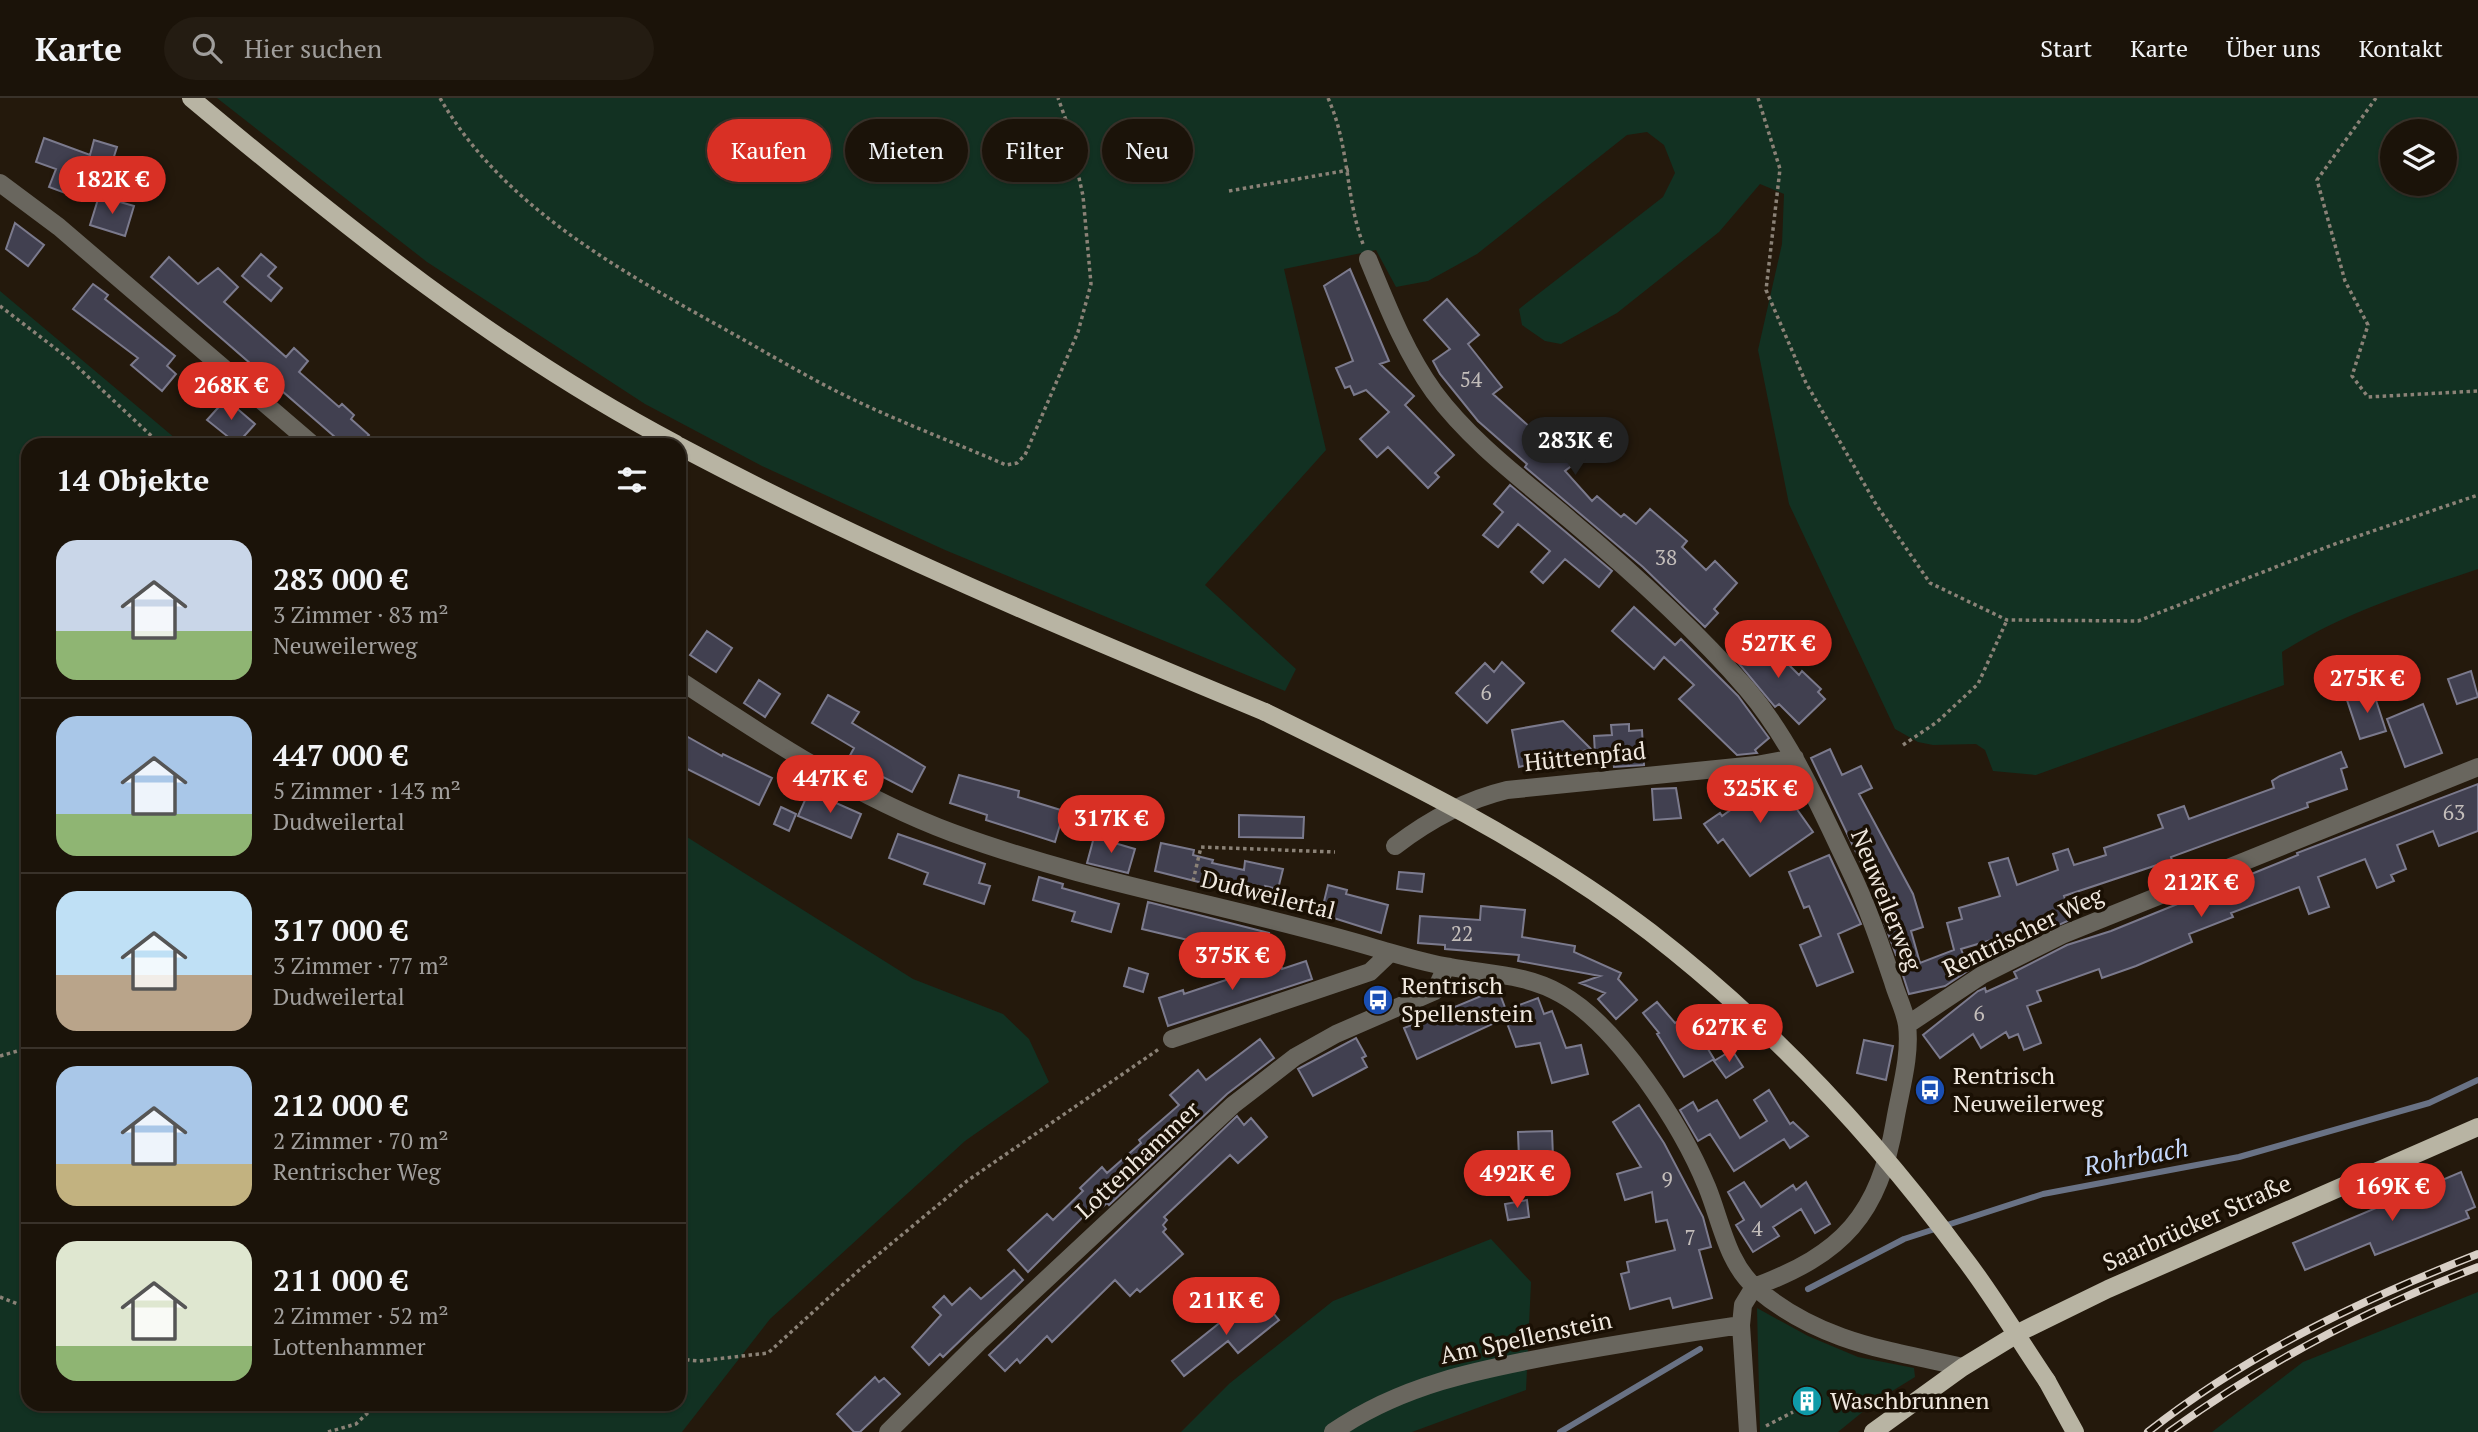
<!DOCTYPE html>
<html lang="de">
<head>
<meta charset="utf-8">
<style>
	body { margin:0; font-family:"PT Serif",serif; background:#241c12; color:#f1f3f6; height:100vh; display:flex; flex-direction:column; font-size:26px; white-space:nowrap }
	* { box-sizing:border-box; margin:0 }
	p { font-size:23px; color:#a09e9c }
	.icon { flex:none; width:38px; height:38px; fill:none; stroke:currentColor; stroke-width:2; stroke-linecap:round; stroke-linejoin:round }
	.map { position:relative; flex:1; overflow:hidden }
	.details { position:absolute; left:21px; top:340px; width:665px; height:973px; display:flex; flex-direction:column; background:#1b1309; border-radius:21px; box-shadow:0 2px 5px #0004,0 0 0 2px #39322a }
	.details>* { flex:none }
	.top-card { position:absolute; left:707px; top:21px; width:665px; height:63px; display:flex; gap:14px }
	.tools { position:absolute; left:2380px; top:21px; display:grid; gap:14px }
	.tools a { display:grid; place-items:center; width:77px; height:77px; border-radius:50%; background:#1b1309; box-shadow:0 2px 5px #0004,0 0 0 2px #39322a; font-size:35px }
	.price { position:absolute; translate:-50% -60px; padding:0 16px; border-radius:24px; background:#d93025; color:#fff; font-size:23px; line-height:46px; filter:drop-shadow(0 2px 4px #0008) }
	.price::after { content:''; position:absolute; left:50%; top:42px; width:21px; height:16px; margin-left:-10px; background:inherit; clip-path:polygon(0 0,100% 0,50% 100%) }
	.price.selected { background:#222; color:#fff }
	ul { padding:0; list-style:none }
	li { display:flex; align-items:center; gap:21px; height:175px; padding:0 35px }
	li+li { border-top:2px solid #39322a }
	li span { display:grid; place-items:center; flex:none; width:196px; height:140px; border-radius:21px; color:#555 }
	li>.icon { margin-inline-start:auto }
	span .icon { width:84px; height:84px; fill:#fffc; stroke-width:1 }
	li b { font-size:30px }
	h2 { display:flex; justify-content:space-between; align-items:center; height:84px; padding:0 35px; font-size:30px }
	.chip { padding:0 24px; border-radius:32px; background:#1b1309; box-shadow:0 2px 5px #0004,0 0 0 2px #39322a; font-size:24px; line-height:63px }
	.chip.selected { background:#d93025; color:#fff }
	header { display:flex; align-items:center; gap:42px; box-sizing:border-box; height:98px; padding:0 35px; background:#1b1309; border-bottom:2px solid #39322a }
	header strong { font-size:33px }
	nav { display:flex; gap:38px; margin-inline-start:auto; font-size:24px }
	.search { width:490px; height:63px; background:#241c12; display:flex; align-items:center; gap:18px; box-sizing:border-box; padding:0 24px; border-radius:38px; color:#a09e9c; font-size:26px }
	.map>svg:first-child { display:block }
	.green { fill:#123122; fill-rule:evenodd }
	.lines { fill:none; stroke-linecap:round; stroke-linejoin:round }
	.stream { stroke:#697285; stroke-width:6 }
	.building { fill:#414050; stroke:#7b7a8d; stroke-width:2 }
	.path { stroke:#8b8277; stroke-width:3.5; stroke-dasharray:3.5 3.5; stroke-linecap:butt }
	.minor { stroke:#69665e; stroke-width:18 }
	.major { stroke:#b8b4a3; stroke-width:18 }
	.rail-casing { stroke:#d8cfc6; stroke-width:8 }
	.rail { stroke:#1a1004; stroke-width:5; stroke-dasharray:16; stroke-linecap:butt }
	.major-bridge { stroke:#b8b4a3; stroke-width:18 }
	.labels { text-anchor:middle; stroke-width:7; stroke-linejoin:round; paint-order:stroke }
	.number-label { font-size:21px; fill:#c4bebb }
	.street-label { font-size:24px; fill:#f0e8df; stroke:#1a1004 }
	.poi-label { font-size:24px; fill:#f0e8df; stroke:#1a1004; text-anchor:start }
	.water-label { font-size:26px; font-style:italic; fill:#c5d8fc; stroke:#1a1004 }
</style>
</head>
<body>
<header>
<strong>Karte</strong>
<div class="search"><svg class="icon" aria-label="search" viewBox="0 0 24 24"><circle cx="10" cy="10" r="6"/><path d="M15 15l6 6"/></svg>Hier suchen</div>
<nav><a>Start</a><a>Karte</a><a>Über uns</a><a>Kontakt</a></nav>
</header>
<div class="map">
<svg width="2478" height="1334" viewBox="0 0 2478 1334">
	<rect width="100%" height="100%" fill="#24190c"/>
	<!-- green -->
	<path class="green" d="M217 0H2478V471C2410 494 2343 515 2282 554L2284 587 2036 677 1993 673 1985 652 1976 646 1933 647 1918 644 1895 631 1789 406 1758 252 1782 146 1784 96 1760 86 1719 134 1617 215 1561 246 1545 243 1522 227 1519 211 1663 99 1675 75 1664 47 1647 34 1627 37 1477 156 1428 183 1396 189 1376 152 1284 171 1326 352 1205 487 1296 571 1285 593 945 452 762 368 645 306 427 164ZM2392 33H2445V86H2392Z
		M0 193 182 346H28V1306H679V734L913 881 1003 916 1029 941 1049 984 965 1043 770 1221 682 1334H0Z
		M1491 1141 1531 1184 1526 1292 1412 1334H1181L1230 1285 1333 1203Z
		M2478 1194V1334H2212L2303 1264Z
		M1757 1210 1808 1238 1858 1259 1914 1270 1915 1279 1876 1303 1838 1334H1760Z"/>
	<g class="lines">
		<!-- stream -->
		<path class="stream" d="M1808 1191 1904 1141 2043 1096 2239 1059 2429 1005 2478 982
			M1560 1334 1700 1251"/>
	</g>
	<!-- building -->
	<path class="building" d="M44 40 90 57 94 42 117 49 111 68 90 61 76 99 49 89 56 71 36 64Z
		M99 98 134 108 125 138 90 127Z
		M15 125 44 147 28 168 6 151Z
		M261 156 276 169 268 178 282 190 271 203 242 178Z
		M169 159 198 186 218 170 238 189 224 204 286 259 294 250 308 263 299 274 339 309 342 306 354 317 351 321 369 337 361 346H343L151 179Z
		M1350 171 1389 263 1380 266 1414 298 1405 307 1454 357 1435 375 1439 379 1428 390 1388 349 1377 359 1360 341 1389 314 1366 292 1354 297 1350 288 1345 290 1336 270 1353 263 1324 188Z
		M93 186 108 197 105 201 175 258 167 268 176 276 162 293 131 267 138 260 73 211Z
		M1447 201 1479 237 1468 246 1502 289 1493 296 1560 356 1563 354 1574 366 1565 373 1592 403 1597 398 1621 419 1624 416 1636 426 1650 411 1687 443 1682 449 1706 472 1715 463 1737 485 1714 511 1718 515 1705 529 1643 469 1525 369 1527 366 1478 323 1440 276 1433 263 1450 251 1424 222Z
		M226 301 255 326 237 346 207 322Z
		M1510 387 1612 473 1599 489 1565 461 1543 485 1531 474 1550 453 1518 426 1498 449 1483 437 1503 414 1494 406Z
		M1634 509 1675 547 1681 541 1738 598 1769 640 1755 652 1757 655 1737 657 1679 601 1694 587 1664 559 1654 571 1612 533Z
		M707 533 732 550 716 574 690 557Z
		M1745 537 1764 553 1770 548 1799 577 1802 573 1821 591 1818 594 1825 601 1799 626 1779 606 1775 609 1730 555Z
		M1502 564 1524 585 1487 625 1456 595 1485 565 1494 574Z
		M2471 573 2478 599 2457 606 2448 581Z
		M759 582 780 596 765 619 744 605Z
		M2373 593 2386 633 2360 641 2347 602Z
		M828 597 859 614 852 625 925 669 912 694 848 661 854 650 812 625Z
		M2423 606 2442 655 2405 669 2387 621Z
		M1563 623 1591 651 1519 669 1512 632Z
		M1629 626V633L1642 632 1644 667 1614 669 1613 655 1595 656 1594 638 1612 637 1611 627Z
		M679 634 722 658 723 656 772 680 759 707 679 667Z
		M1830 651 1842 677 1861 668 1872 690 1859 696 1913 796 1923 829 1911 833 1920 865 1954 852 1947 825 1962 821 1959 810 2000 798 1989 765 2008 760 2017 787 2058 772 2053 756 2068 751 2074 767 2106 757 2104 750 2163 730 2158 717 2184 708 2189 721 2274 690 2272 683 2280 678 2341 654 2347 669 2341 671 2347 691 2307 705 2308 709 2171 759 2172 762 2064 798 2072 821 2028 841 2025 832 1961 851 1969 872 1945 888 1909 896 1899 865 1913 851 1896 857 1882 819 1886 817 1811 660Z
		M1772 676 1813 734 1750 778 1723 741 1718 745 1704 726 1720 715 1722 718 1750 698 1744 689 1760 678Z
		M959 677 1019 693 1018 699 1064 713 1055 744 986 722 987 717 950 705Z
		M2478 686V733L2439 748 2433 733 2397 747 2406 771 2391 777 2394 783 2377 790 2365 761 2318 779 2329 809 2309 816 2299 789 2231 815 2233 819 2189 836 2192 844 2136 868 2102 880 2099 871 2037 893 2041 903 2027 908 2041 945 2024 952 2018 936 2009 940 2006 934 1981 950 1973 936 1940 960 1923 937 1978 893 1985 890 1986 894 2017 880 2014 874 2067 847 2111 833 2298 757 2297 755Z
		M1676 690 1681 720 1654 722 1652 691Z
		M809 693 861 716 851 740 798 718Z
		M781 709 796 716 789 733 774 726Z
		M1239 717 1304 719 1303 740 1239 739Z
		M898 736 985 766 979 785 990 788 984 806 924 786 928 775 889 760Z
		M1094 739 1135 751 1128 775 1087 765Z
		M1161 745 1194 752 1193 757 1213 762 1212 765 1244 772 1245 763 1283 771 1278 791 1265 788 1262 800 1155 773Z
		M1829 757 1861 826 1838 836 1853 874 1817 888 1800 847 1821 838 1809 808 1804 810 1789 774Z
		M1399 774 1424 776 1422 794 1397 791Z
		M1039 779 1063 786 1062 790 1119 806 1111 834 1072 823 1075 814 1033 802Z
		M1328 787 1347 792 1346 796 1388 807 1381 835 1321 816Z
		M1148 804 1269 835 1263 860 1142 831Z
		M1481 808 1525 812 1522 839 1575 848 1574 854 1621 875 1618 881 1637 902 1616 921 1598 901 1605 895 1580 885 1600 878 1518 863 1519 857 1445 851V847L1418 845 1420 818 1480 822Z
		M1306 863 1312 881 1168 928 1159 900 1183 892 1184 896 1280 864 1282 871Z
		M1129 870 1148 876 1143 894 1124 888Z
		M1498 891 1506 912 1538 900 1544 916 1552 913 1566 950 1581 947 1588 976 1552 985 1540 945 1516 949 1505 920 1417 961 1404 930Z
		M1657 904 1675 925 1680 922 1698 950 1705 946 1714 961 1684 979 1657 936 1659 935 1643 915Z
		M1356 940 1366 958 1362 960 1367 969 1313 998 1298 971Z
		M1260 941 1274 960 1227 996 1109 1107 1107 1105 1099 1112 1095 1107 1028 1174 1008 1152 1047 1116 1053 1122 1083 1093 1080 1090 1102 1069 1107 1075 1141 1045 1139 1042 1179 1007 1170 997 1198 972 1206 982Z
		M1864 942 1893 948 1886 982 1857 975Z
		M1732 952 1743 969 1726 980 1714 963Z
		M1769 992 1790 1026 1793 1024 1808 1038 1790 1050 1784 1041 1734 1073 1710 1036 1698 1043 1680 1012 1693 1004 1698 1013 1717 1002 1740 1040 1767 1023 1754 1002Z
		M1639 1007 1664 1045 1703 1119 1711 1149 1699 1152 1712 1200 1673 1210 1670 1200 1630 1211 1621 1176 1629 1174 1627 1164 1675 1152 1667 1122 1656 1124 1652 1094 1625 1102 1617 1076 1641 1069 1613 1024Z
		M1237 1018 1244 1027 1251 1020 1267 1039 1238 1065 1230 1057 1164 1119 1167 1122 1163 1127 1166 1131 1163 1134 1183 1156 1140 1194 1137 1191 1130 1198 1115 1182 1052 1244 1047 1238 1020 1265 1017 1261 1005 1273 989 1257Z
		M1552 1033 1553 1059 1519 1061 1518 1034Z
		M2461 1074 2475 1109 2466 1113 2469 1120 2375 1157 2370 1145 2305 1172 2293 1145Z
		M1744 1084 1761 1109 1793 1087 1796 1092 1806 1084 1830 1126 1815 1135 1801 1111 1773 1129 1779 1138 1753 1154 1736 1127 1744 1122 1728 1094Z
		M1527 1102 1529 1119 1508 1122 1505 1106Z
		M1014 1172 1023 1182 943 1259 940 1256 929 1267 912 1249 941 1217 933 1209 944 1198 952 1207 970 1190 981 1201Z
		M1242 1207 1254 1223 1269 1210 1279 1222 1238 1255 1228 1243 1184 1278 1172 1263Z
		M875 1279 879 1284 884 1280 900 1296 860 1334H854L837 1316Z"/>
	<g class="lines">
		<!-- path -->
		<path class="path" d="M440 0C499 103 609 166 710 223 754 247 796 273 840 295 894 322 951 343 1006 367L1017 365 1025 357 1078 234 1091 186 1083 98 1067 25 1058 0
			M1328 0C1350 49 1345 98 1363 146
			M1758 0 1780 71 1766 192 1806 285 1877 408 1930 485 2007 522 2138 523 2332 447 2478 397
			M2376 0 2317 82 2345 183 2368 227 2352 278 2368 299 2478 293
			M1229 93 1349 72
			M0 208 68 260 160 346
			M1903 647 1937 624 1978 586 2007 522
			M1193 783 1201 749 1335 754
			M0 958 28 950
			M0 1199 28 1210
			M679 1261 699 1263 768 1255 857 1174 967 1083 1159 951
			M1766 1328 1793 1314
			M328 1334 356 1326 377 1306"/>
		<!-- minor -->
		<path class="minor" d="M0 85 59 129 312 346
			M1368 161C1387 207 1405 254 1434 294 1471 344 1523 382 1570 422 1632 474 1694 530 1747 591 1792 644 1819 708 1849 770 1867 807 1880 845 1893 884 1897 898 1905 913 1907 927 1911 958 1900 993 1895 1023 1879 1117 1843 1156 1754 1189
			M679 582C767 640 854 698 953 735 1091 786 1235 808 1375 850 1400 857 1425 865 1450 869 1487 876 1527 876 1561 896 1618 928 1682 1028 1707 1089 1721 1123 1727 1166 1757 1191 1820 1244 1887 1252 1963 1269
			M1395 748C1429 722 1465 702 1507 692L1756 667 1795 660
			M1907 927 1982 877 2062 837 2478 669
			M1172 941 1370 874 1390 855
			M888 1334 978 1245 1233 1007 1295 959 1336 936 1435 893 1446 869
			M1333 1334C1401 1287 1477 1272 1557 1257 1618 1246 1679 1236 1741 1227
			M1748 1334 1741 1227 1743 1207 1754 1189"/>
		<!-- major -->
		<path class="major" d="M191 0C344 128 499 253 676 346
			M679 348C869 449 1067 532 1265 614
			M2047 1283 2075 1334
			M1873 1334 1963 1269 2022 1233 2108 1191 2478 1029"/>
		<!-- rail casing -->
		<g class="rail-casing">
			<path id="rail" d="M2148 1334C2246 1256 2362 1202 2478 1156
				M2169 1334C2264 1265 2368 1211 2478 1169"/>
		</g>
		<!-- rail -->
		<use href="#rail" class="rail"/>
		<!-- major-bridge -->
		<path class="major-bridge" d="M1265 614C1398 679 1532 744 1650 834 1770 927 1874 1038 1964 1160 1994 1199 2019 1242 2047 1283"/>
	</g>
	<!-- icons -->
	<defs>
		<g id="bus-disc" transform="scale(1.575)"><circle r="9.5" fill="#1a4fb4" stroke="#1a1004"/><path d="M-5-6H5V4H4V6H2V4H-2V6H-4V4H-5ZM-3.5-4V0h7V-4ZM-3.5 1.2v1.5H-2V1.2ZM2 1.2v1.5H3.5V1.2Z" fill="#fff"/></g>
		<g id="building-disc" transform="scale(1.575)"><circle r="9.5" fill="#0f9aa8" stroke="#1a1004"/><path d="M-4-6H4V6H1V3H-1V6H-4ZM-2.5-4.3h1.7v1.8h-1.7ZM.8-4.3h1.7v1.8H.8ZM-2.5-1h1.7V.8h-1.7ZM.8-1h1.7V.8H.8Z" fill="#fff"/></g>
	</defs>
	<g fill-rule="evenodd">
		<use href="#bus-disc" x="1378" y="902"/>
		<use href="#bus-disc" x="1930" y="992"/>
		<use href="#building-disc" x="1807" y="1303"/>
	</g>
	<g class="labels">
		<!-- number labels -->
		<g class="number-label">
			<text x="1471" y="289">54</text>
			<text x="1666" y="467">38</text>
			<text x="1486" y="602">6</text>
			<text x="2454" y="722">63</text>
			<text x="1462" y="843">22</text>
			<text x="1979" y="923">6</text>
			<text x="1667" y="1089">9</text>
			<text x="1757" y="1138">4</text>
			<text x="1690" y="1147">7</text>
		</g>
		<!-- street labels -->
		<g class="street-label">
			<text transform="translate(1585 659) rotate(-6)" y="8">Hüttenpfad</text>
			<text transform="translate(1268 797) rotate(14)" y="8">Dudweilertal</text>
			<text transform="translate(1886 802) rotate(68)" y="8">Neuweilerweg</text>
			<text transform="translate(2023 834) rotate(-26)" y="8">Rentrischer Weg</text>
			<text transform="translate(1138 1062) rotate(-43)" y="8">Lottenhammer</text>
			<text transform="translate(2197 1125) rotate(-24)" y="8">Saarbrücker Straße</text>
			<text transform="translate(1526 1240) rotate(-12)" y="8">Am Spellenstein</text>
		</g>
		<!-- poi labels -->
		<g class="poi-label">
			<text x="1401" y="896">Rentrisch<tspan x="1401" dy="28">Spellenstein</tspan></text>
			<text x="1953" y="986">Rentrisch<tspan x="1953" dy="28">Neuweilerweg</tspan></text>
			<text x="1830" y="1311">Waschbrunnen</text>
		</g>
		<!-- water labels -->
		<g class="water-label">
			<text transform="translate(2136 1059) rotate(-11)" y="9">Rohrbach</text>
		</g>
	</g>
</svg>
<div class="tools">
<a><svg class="icon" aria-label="layers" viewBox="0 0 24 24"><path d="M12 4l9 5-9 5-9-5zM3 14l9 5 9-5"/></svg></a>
</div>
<b class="price" style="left:112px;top:118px">182K €</b>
<b class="price" style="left:231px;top:324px">268K €</b>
<b class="price selected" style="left:1575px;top:379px">283K €</b>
<b class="price" style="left:1778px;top:582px">527K €</b>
<b class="price" style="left:2367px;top:617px">275K €</b>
<b class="price" style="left:830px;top:717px">447K €</b>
<b class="price" style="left:1760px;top:727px">325K €</b>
<b class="price" style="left:1111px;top:757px">317K €</b>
<b class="price" style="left:2201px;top:821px">212K €</b>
<b class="price" style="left:1232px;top:894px">375K €</b>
<b class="price" style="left:1729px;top:966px">627K €</b>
<b class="price" style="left:1517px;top:1112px">492K €</b>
<b class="price" style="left:2392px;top:1125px">169K €</b>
<b class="price" style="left:1226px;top:1239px">211K €</b>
<div class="top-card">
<a class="chip selected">Kaufen</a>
<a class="chip">Mieten</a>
<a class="chip">Filter</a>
<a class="chip">Neu</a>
</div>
<section class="details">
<h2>14 Objekte<svg class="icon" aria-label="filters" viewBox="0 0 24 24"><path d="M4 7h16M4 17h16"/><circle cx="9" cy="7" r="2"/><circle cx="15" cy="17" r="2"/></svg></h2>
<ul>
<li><span style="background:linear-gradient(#c9d6e8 65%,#8fb573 0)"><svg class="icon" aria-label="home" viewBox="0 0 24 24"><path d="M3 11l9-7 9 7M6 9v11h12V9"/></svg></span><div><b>283 000 €</b><p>3 Zimmer · 83 m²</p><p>Neuweilerweg</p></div></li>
<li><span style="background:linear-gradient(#a9c7e8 70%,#8fb573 0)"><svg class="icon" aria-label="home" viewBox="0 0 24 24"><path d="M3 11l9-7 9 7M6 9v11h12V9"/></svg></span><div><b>447 000 €</b><p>5 Zimmer · 143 m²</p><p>Dudweilertal</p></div></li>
<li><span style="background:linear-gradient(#bfe0f5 60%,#b9a48a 0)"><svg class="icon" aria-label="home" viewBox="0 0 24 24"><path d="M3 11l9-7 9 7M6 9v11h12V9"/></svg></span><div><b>317 000 €</b><p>3 Zimmer · 77 m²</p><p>Dudweilertal</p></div></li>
<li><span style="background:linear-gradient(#a9c7e8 70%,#c2b280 0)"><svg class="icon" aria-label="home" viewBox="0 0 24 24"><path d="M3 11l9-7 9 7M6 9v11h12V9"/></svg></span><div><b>212 000 €</b><p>2 Zimmer · 70 m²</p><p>Rentrischer Weg</p></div></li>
<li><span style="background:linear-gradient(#dfe7d0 75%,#8fb573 0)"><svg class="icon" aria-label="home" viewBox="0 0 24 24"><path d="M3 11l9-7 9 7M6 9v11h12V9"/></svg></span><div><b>211 000 €</b><p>2 Zimmer · 52 m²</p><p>Lottenhammer</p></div></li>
</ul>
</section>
</div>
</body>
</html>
